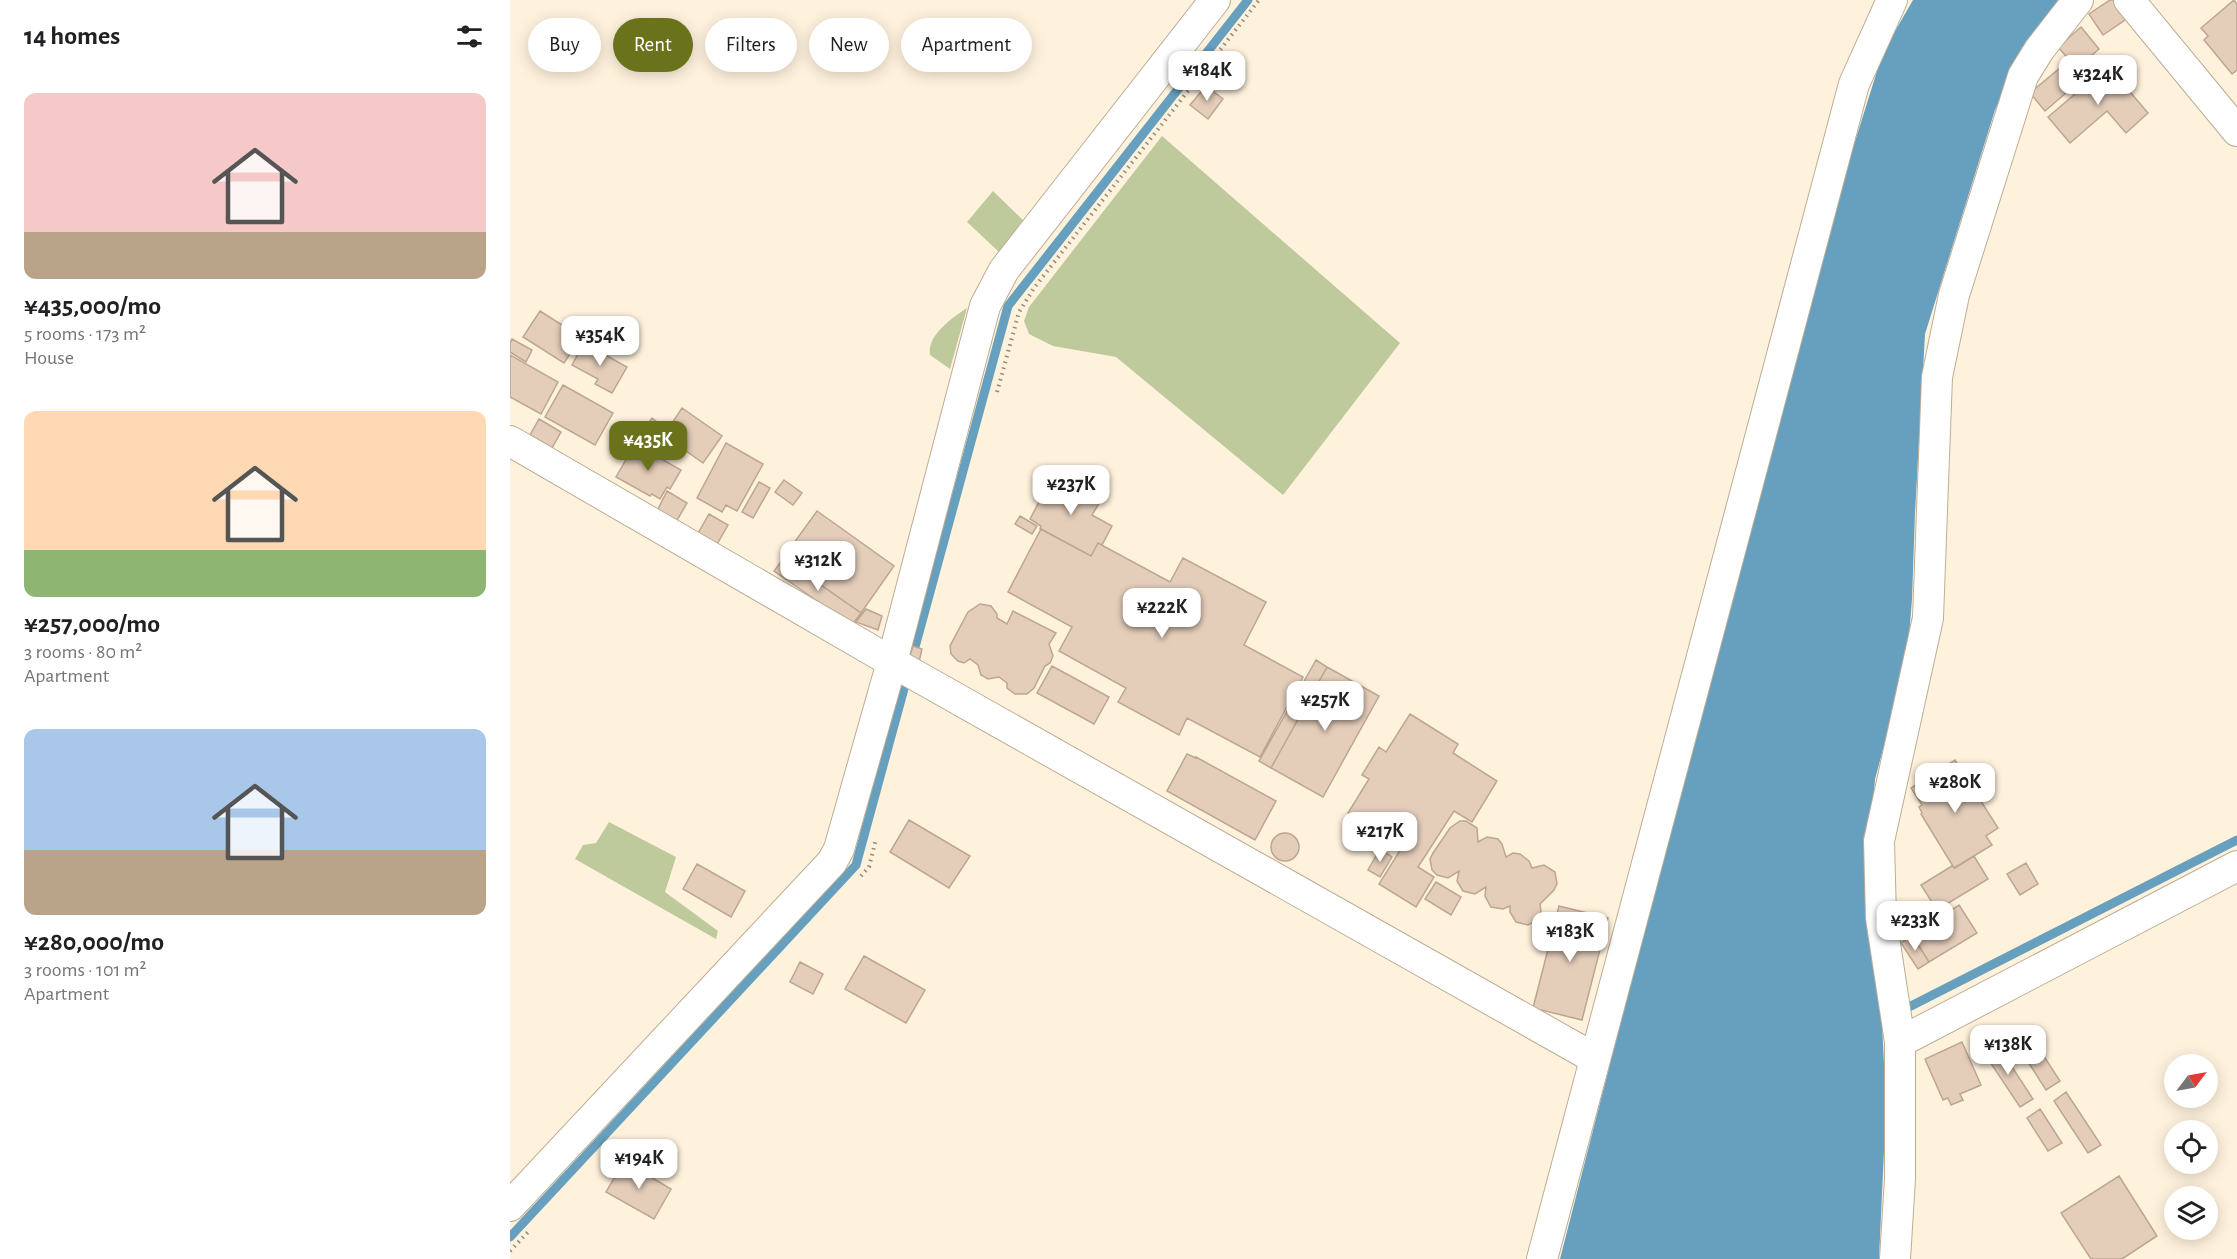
<!DOCTYPE html>
<html lang="en">
<head>
<meta charset="utf-8">
<style>
	body { margin:0; font-family:"Alegreya Sans",sans-serif; background:#f2f2f2; color:#202124; height:100vh; display:flex; flex-direction:column; font-size:22px; white-space:nowrap }
	* { box-sizing:border-box; margin:0 }
	p { font-size:20px; color:#757577 }
	.icon { flex:none; width:33px; height:33px; fill:none; stroke:currentColor; stroke-width:2; stroke-linecap:round; stroke-linejoin:round }
	.map { position:relative; flex:1; overflow:hidden }
	.sheet { display:flex; flex-direction:column; background:#fff; width:510px }
	.sheet>* { flex:none }
	.top-card { position:absolute; left:18px; top:18px; width:570px; height:54px; display:flex; gap:12px }
	.needle { width:39px; rotate:58deg }
	.controls { position:absolute; left:1654px; top:1054px; display:grid; gap:12px }
	.controls a { display:grid; place-items:center; width:54px; height:54px; border-radius:50%; background:#fff; box-shadow:0 3px 15px #0003; font-size:30px }
	.price { position:absolute; translate:-50% -51px; padding:0 14px; border-radius:12px; background:#fff; color:#222; font-size:20px; line-height:39px; filter:drop-shadow(0 2px 3px #0008) }
	.price::after { content:''; position:absolute; left:50%; top:36px; width:18px; height:14px; margin-left:-9px; background:inherit; clip-path:polygon(0 0,100% 0,50% 100%) }
	.price.selected { background:#6a731b; color:#fff }
	ul { padding:0; list-style:none }
	li { display:grid; align-content:center; gap:12px; height:318px; padding:0 24px }
	li span { display:grid; place-items:center; height:186px; border-radius:12px; color:#555 }
	li>.icon { margin-inline-start:auto }
	span .icon { width:108px; height:108px; fill:#fffc; stroke-width:1 }
	li b { font-size:26px }
	h2 { display:flex; justify-content:space-between; align-items:center; height:72px; padding:0 24px; font-size:26px }
	.tag { padding:0 21px; border-radius:27px; background:#fff; box-shadow:0 3px 15px #0003; font-size:21px; line-height:54px }
	.tag.selected { background:#6a731b; color:#fff }
	main { display:flex; flex:1; min-height:0 }
	.map>svg:first-child { display:block }
	.green { fill:#bec99c }
	.water { fill:#679fbe }
	.lines { fill:none; stroke-linecap:round; stroke-linejoin:round }
	.stream { stroke:#679fbe; stroke-width:9 }
	.building { fill:#e4cdb9; stroke:#bca692; stroke-width:1.5 }
	.minor-casing { stroke:#bcad95; stroke-width:32 }
	.path { stroke:#958b7c; stroke-width:4; stroke-dasharray:1.5 4.5; stroke-linecap:butt }
	.minor { stroke:#fff; stroke-width:30 }
</style>
</head>
<body>
<main>
<section class="sheet">
<h2>14 homes<svg class="icon" aria-label="filters" viewBox="0 0 24 24"><path d="M4 7h16M4 17h16"/><circle cx="9" cy="7" r="2"/><circle cx="15" cy="17" r="2"/></svg></h2>
<ul>
<li><span style="background:linear-gradient(#f6c9c9 75%,#b9a48a 0)"><svg class="icon" aria-label="home" viewBox="0 0 24 24"><path d="M3 11l9-7 9 7M6 9v11h12V9"/></svg></span><div><b>¥435,000/mo</b><p>5 rooms · 173 m²</p><p>House</p></div></li>
<li><span style="background:linear-gradient(#ffd9b3 75%,#8fb573 0)"><svg class="icon" aria-label="home" viewBox="0 0 24 24"><path d="M3 11l9-7 9 7M6 9v11h12V9"/></svg></span><div><b>¥257,000/mo</b><p>3 rooms · 80 m²</p><p>Apartment</p></div></li>
<li><span style="background:linear-gradient(#a9c7e8 65%,#b9a48a 0)"><svg class="icon" aria-label="home" viewBox="0 0 24 24"><path d="M3 11l9-7 9 7M6 9v11h12V9"/></svg></span><div><b>¥280,000/mo</b><p>3 rooms · 101 m²</p><p>Apartment</p></div></li>
</ul>
</section>
<div class="map">
<svg width="1727" height="1259" viewBox="0 0 1727 1259">
	<rect width="100%" height="100%" fill="#fff2dd"/>
	<!-- green -->
	<path class="green" d="M652 136 890 343 773 495 606 357 543 346 519 334 514 321 519 307Z
		M483 191 513 220 489 252 457 222Z
		M457 308 440 369 420 355C417 335 442 318 457 308Z
		M99 822 166 857 155 892 208 931 206 939 65 859 73 845 86 843Z"/>
	<!-- water -->
	<path class="water" d="M1403 0H1555L1511 55 1485 110 1415 334 1405 513 1402 599 1397 661 1365 779 1358 866 1372 1022 1376 1107 1369 1259H1050L1277 374 1323 212 1373 52Z"/>
	<g class="lines">
		<!-- stream -->
		<path class="stream" d="M402 658 498 306 738 0
			M1397 1008 1727 840
			M0 1237 346 865 398 674"/>
	</g>
	<!-- building -->
	<path class="building" d="M1600 0H1605L1618 18 1593 35 1579 14Z
		M1724 0 1727 4V70L1722 74 1694 40 1698 36 1691 28Z
		M1571 27 1589 49 1567 69 1548 47Z
		M1556 63 1571 80 1535 111 1520 93Z
		M1598 66 1638 113 1616 133 1597 111 1560 143 1538 117Z
		M696 86 713 99 698 119 680 105Z
		M30 311 71 337 54 363 13 337Z
		M2 339 22 350 16 362 0 352V343Z
		M74 343 117 367 102 393 85 384 88 379 62 365Z
		M0 355 48 382 31 414 0 397Z
		M53 385 103 413 85 445 35 417Z
		M172 408 212 436 193 463 172 448 174 445 156 432Z
		M142 418 157 430 144 449 128 437Z
		M29 419 51 432 42 448 20 435Z
		M216 443 253 464 227 511 216 505 212 512 187 498Z
		M125 444 171 470 160 489 157 487 150 499 142 494 140 496 106 477Z
		M544 474 591 500 582 515 602 526 592 545 588 543 581 556 530 529 531 526 520 519Z
		M274 480 292 493 283 505 265 492Z
		M249 482 260 488 243 518 232 512Z
		M157 491 177 503 166 522 147 511Z
		M307 511 384 566 351 613 273 558Z
		M199 514 218 525 206 546 187 535Z
		M510 516 527 526 522 534 505 524Z
		M531 529 581 556 588 543 660 582 673 558 756 602 734 645 793 677 750 757 677 718 669 735 608 702 616 688 549 651 562 627 498 592Z
		M273 559 351 613 342 625 264 571Z
		M470 604 481 606 487 614V618L497 624 503 611 546 633 539 644 543 656 540 663 535 666 524 688 517 694H505L497 688V683L489 677 478 679 471 675 468 665 460 659 454 663 448 661 441 654 440 646 458 612Z
		M356 609 372 616 368 630 346 622Z
		M403 646 412 649 409 662 399 659Z
		M806 660 817 667 761 768 749 761Z
		M542 666 599 697 584 724 527 693Z
		M817 667 869 696 813 797 761 768Z
		M900 714 948 744 943 753 987 781 962 822 944 811 908 867 924 877 906 907 869 884 899 836 871 818 865 829 838 813 859 779 852 775 869 747 876 752Z
		M677 754 686 758V757L766 801 745 840 657 791Z
		M1445 760 1488 828 1476 836 1482 845 1444 868 1411 814 1412 813 1409 807 1412 805 1401 788Z
		M1468 772 1480 790 1468 797 1457 779Z
		M399 820 460 856 439 888 380 852Z
		M950 821H956L967 828 968 842 977 837 988 839 992 844 996 857 1003 853 1010 854 1019 861 1022 868 1034 865 1045 872 1047 884 1044 890 1030 904 1031 912 1024 922 1018 925 1006 922 1000 912V906L993 909 981 907 975 896 976 887 965 894 953 891 947 881 949 871 938 878 927 875 922 870 920 859 923 853 940 828Z
		M761 847a14 14 0 1 1 28 0a14 14 0 1 1-28 0Z
		M870 849 882 857 870 877 858 870Z
		M1464 856 1478 879 1427 910 1411 885 1442 866 1445 868Z
		M1516 863 1528 884 1510 895 1497 874Z
		M187 864 235 891 221 917 173 889Z
		M926 882 951 897 941 915 915 899Z
		M1449 905 1467 933 1419 962 1402 935Z
		M1049 906 1098 918 1072 1020 1023 1008Z
		M1417 910 1424 921 1407 932 1399 921Z
		M1402 935 1419 962 1408 969 1391 943Z
		M354 956 415 990 396 1023 335 989Z
		M290 962 313 974 303 994 280 982Z
		M1515 1027 1550 1081 1536 1090 1501 1035Z
		M1452 1042 1471 1085 1450 1094 1453 1100 1441 1105 1438 1098 1433 1100 1415 1059Z
		M1487 1044 1523 1099 1510 1107 1474 1053Z
		M1556 1092 1591 1145 1578 1153 1544 1101Z
		M1530 1109 1552 1143 1538 1151 1517 1118Z
		M114 1161 161 1189 144 1219 96 1192Z
		M1609 1176 1647 1236 1612 1259H1581L1551 1213Z"/>
	<g class="lines">
		<!-- minor casing -->
		<g class="minor-casing">
			<path id="minor" d="M1619 0 1727 131
				M0 441 382 662 1084 1058
				M1390 1042 1727 866
				M0 1206 322 862 329 849 382 662 475 306 494 270 705 0
				M1032 1259 1344 84 1382 0
				M1385 1259 1390 1179V1042L1371 918 1369 841 1418 618 1427 377 1444 295 1513 76 1529 50 1568 0"/>
		</g>
		<!-- path -->
		<path class="path" d="M487 392 509 312 524 288 749 0
			M351 876 359 867 366 839
			M0 1251 18 1232"/>
		<!-- minor -->
		<use href="#minor" class="minor"/>
	</g>
</svg>
<div class="controls">
<a><svg class="needle" viewBox="-14 -14 28 28"><path d="M0-13l5 13h-10z" fill="#e53935"/><path d="M0 13l5-13h-10z" fill="#757577"/></svg></a>
<a><svg class="icon" aria-label="locate" viewBox="0 0 24 24"><circle cx="12" cy="12" r="6"/><path d="M12 2v4M12 18v4M2 12h4M18 12h4"/></svg></a>
<a><svg class="icon" aria-label="layers" viewBox="0 0 24 24"><path d="M12 4l9 5-9 5-9-5zM3 14l9 5 9-5"/></svg></a>
</div>
<b class="price" style="left:697px;top:102px">¥184K</b>
<b class="price" style="left:1588px;top:106px">¥324K</b>
<b class="price" style="left:90px;top:367px">¥354K</b>
<b class="price selected" style="left:138px;top:472px">¥435K</b>
<b class="price" style="left:561px;top:516px">¥237K</b>
<b class="price" style="left:308px;top:592px">¥312K</b>
<b class="price" style="left:652px;top:639px">¥222K</b>
<b class="price" style="left:815px;top:732px">¥257K</b>
<b class="price" style="left:1445px;top:814px">¥280K</b>
<b class="price" style="left:870px;top:863px">¥217K</b>
<b class="price" style="left:1405px;top:952px">¥233K</b>
<b class="price" style="left:1060px;top:963px">¥183K</b>
<b class="price" style="left:1498px;top:1076px">¥138K</b>
<b class="price" style="left:129px;top:1190px">¥194K</b>
<div class="top-card">
<a class="tag">Buy</a>
<a class="tag selected">Rent</a>
<a class="tag">Filters</a>
<a class="tag">New</a>
<a class="tag">Apartment</a>
</div>
</div>
</main>
</body>
</html>
